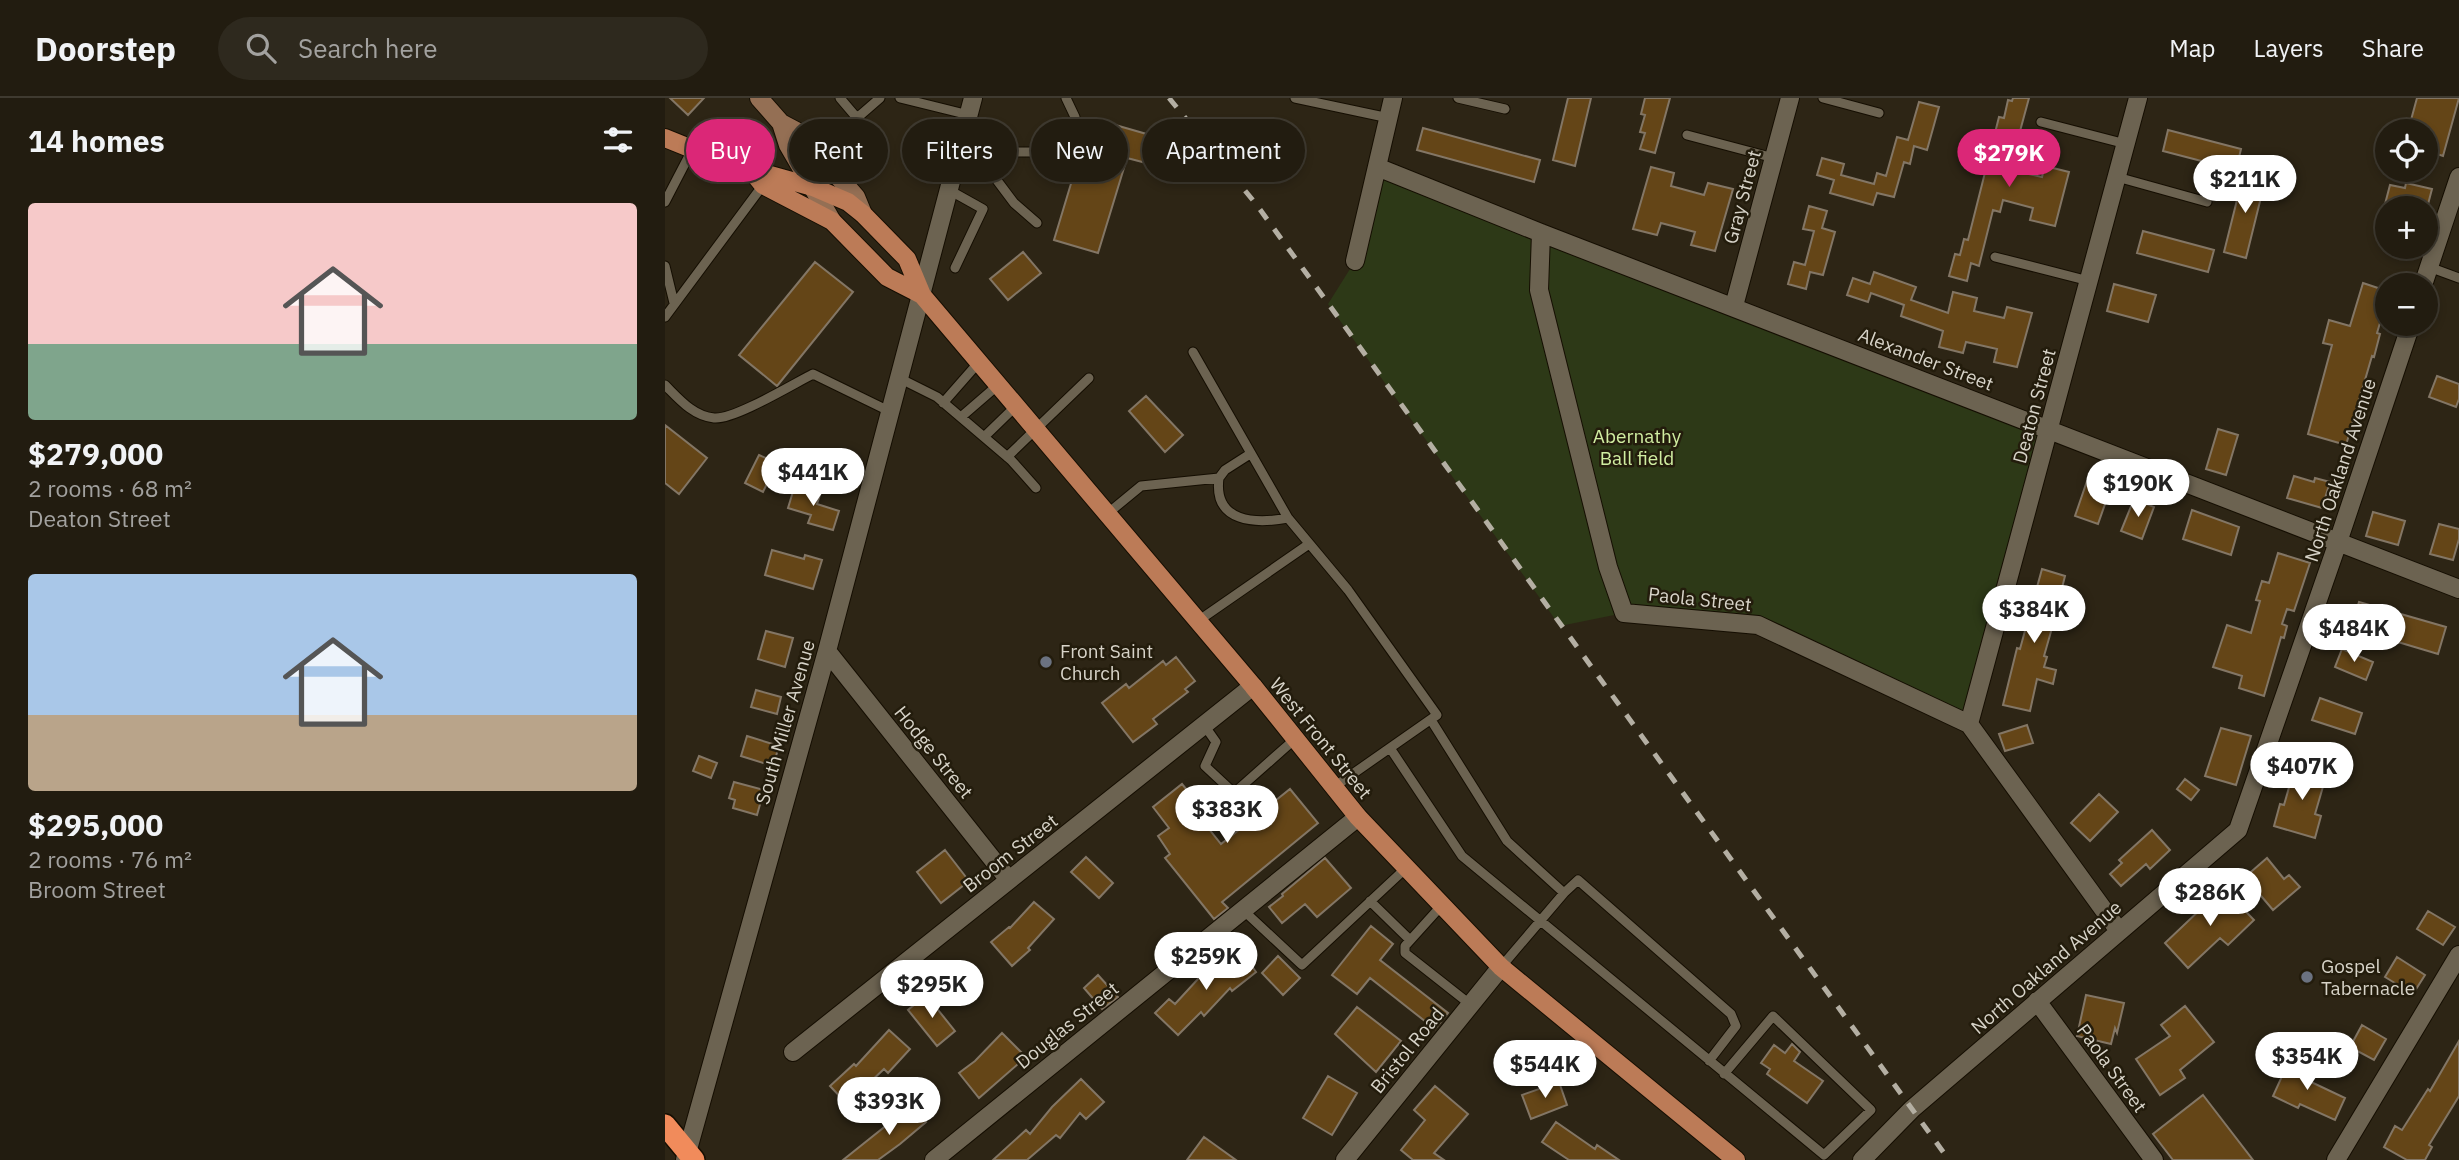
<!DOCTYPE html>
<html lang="en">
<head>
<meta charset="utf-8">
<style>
	body { margin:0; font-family:"IBM Plex Sans",sans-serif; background:#2e291e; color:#f1f3f6; height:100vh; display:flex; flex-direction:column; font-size:26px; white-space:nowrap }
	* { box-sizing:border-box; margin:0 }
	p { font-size:23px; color:#a2a19f }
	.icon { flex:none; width:38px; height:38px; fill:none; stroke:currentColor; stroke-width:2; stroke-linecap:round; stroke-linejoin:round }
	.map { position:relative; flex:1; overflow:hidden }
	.details { display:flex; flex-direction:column; background:#221c10; width:665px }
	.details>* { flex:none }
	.banner { position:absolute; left:21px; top:21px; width:665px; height:63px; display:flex; gap:14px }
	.buttons { position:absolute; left:1710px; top:21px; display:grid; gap:14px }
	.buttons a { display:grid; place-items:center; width:63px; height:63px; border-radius:50%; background:#221c10; box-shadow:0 4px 10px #0003,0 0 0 2px #3f3a30; font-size:35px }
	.price { position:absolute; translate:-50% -60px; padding:0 16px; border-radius:24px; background:#fff; color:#222; font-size:23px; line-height:46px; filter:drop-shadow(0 2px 4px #0008) }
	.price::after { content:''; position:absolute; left:50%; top:42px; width:21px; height:16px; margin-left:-10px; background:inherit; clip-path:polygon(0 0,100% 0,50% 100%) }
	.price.on { background:#db2777; color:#fff }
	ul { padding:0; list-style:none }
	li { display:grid; align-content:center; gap:14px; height:371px; padding:0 28px }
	li span { display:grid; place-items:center; height:217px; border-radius:7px; color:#555 }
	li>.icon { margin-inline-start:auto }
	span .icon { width:126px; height:126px; fill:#fffc; stroke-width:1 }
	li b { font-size:30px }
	h2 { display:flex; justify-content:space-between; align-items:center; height:84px; padding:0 28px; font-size:30px }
	.tag { padding:0 24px; border-radius:32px; background:#221c10; box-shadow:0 4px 10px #0003,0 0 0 2px #3f3a30; font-size:24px; line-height:63px }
	.tag.on { background:#db2777; color:#fff }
	header { display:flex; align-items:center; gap:42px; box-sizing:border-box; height:98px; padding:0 35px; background:#221c10; border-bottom:2px solid #3f3a30 }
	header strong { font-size:33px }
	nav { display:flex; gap:38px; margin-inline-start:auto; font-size:24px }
	.search { width:490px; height:63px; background:#2e291e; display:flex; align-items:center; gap:18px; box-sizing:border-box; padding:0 24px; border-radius:38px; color:#a2a19f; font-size:26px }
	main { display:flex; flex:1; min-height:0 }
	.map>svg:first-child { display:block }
	.green { fill:#2d3917 }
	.building { fill:#644517; stroke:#837665; stroke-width:2 }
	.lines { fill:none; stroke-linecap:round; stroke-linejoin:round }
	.lane-casing { stroke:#150e02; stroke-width:11 }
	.street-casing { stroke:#150e02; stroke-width:20 }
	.secondary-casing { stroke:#150e02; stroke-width:20 }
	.primary-casing { stroke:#150e02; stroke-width:20 }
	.highway-casing { stroke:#150e02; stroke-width:24 }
	.lane { stroke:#6c6351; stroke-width:9 }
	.street { stroke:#6c6351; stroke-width:18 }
	.secondary { stroke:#946f54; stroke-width:18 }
	.primary { stroke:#bc7b57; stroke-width:18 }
	.highway { stroke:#f18b5b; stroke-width:21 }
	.rail { stroke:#b4afa3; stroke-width:5; stroke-dasharray:12 12; stroke-linecap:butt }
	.worship-dot { fill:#6b7280; stroke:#231c0c; stroke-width:2.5 }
	.labels { text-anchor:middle; stroke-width:5; stroke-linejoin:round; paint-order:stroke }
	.street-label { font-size:19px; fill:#d7d3c8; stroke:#231c0c }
	.park-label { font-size:19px; fill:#d0eda1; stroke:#231c0c }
	.poi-label { font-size:19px; fill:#d7d3c8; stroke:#231c0c; text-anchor:start }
</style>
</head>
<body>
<header>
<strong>Doorstep</strong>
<div class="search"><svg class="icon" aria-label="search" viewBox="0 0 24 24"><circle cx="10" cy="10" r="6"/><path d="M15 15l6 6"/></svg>Search here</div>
<nav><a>Map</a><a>Layers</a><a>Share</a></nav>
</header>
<main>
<section class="details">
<h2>14 homes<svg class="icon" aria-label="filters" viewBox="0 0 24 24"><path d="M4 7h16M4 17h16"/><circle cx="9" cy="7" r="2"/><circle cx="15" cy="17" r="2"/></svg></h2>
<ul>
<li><span style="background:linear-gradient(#f6c9c9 65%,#7fa58c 0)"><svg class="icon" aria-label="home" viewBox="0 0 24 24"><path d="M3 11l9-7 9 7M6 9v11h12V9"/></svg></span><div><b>$279,000</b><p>2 rooms · 68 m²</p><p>Deaton Street</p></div></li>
<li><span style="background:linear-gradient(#a9c7e8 65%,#b9a48a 0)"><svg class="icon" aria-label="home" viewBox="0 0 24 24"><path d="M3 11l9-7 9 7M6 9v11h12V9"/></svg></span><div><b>$295,000</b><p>2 rooms · 76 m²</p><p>Broom Street</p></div></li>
</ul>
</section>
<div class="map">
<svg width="1794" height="1062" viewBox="0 0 1794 1062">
	<rect width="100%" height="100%" fill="#2d2515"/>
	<!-- green -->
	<path class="green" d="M712 69 1384 331 1304 626 1093 527 959 515 895 528 663 206 690 163Z"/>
	<!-- building -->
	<path class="building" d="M5 0H39L23 17Z
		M903 0H926L910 68 888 62Z
		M980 0H1005L990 55 975 51 980 35 975 34 980 17 976 16Z
		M1348 0H1364L1348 59H1349L1346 72 1377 79 1380 68 1404 74 1390 128 1365 122 1368 110 1338 102 1335 114 1328 112 1314 168 1306 165 1302 183 1284 178 1290 156 1295 157 1299 141 1303 142 1334 19 1339 20 1343 2 1347 3Z
		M1752 0H1794L1778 58 1760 52V33H1743Z
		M1254 4 1274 9 1262 52 1249 48 1245 66 1239 64 1229 99 1212 95 1208 107 1165 95 1169 82 1152 77 1157 60 1179 66 1176 77 1209 86 1212 75 1221 78 1232 39 1243 42Z
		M433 22 492 39 485 66 462 60 433 155 389 142 411 69 419 72Z
		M758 30 875 62 869 84 752 52Z
		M1503 32 1576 51 1571 72 1498 53Z
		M986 69 1009 75 1006 88 1039 97 1043 85 1068 91 1050 153 1026 147 1030 134 996 125 992 137 968 131Z
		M1579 74 1601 79 1581 160 1559 154Z
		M1741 85 1767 91 1762 110H1719L1725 87 1740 90Z
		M1144 108 1162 113 1157 130 1170 134 1158 177 1145 174 1141 191 1123 186 1129 164 1140 167 1149 133 1138 131Z
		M1478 133 1549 152 1543 174 1472 155Z
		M358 154 376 175 343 202 325 181Z
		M150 164 188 194 112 288 74 257Z
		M1209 174 1251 189 1246 202 1283 215 1288 194 1312 200 1309 213 1339 220 1342 209 1367 215 1352 269 1329 264 1332 251 1301 244 1298 255 1274 249 1278 233 1236 218 1239 207 1206 195 1203 204 1182 197 1188 180 1205 186Z
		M1698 185 1722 193V201L1712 235 1715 236 1709 259 1707 258 1681 347 1643 336 1667 247 1658 245 1664 222 1685 228Z
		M1449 186 1491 197 1483 224 1442 213Z
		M1772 278 1794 286V301L1791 309 1764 299Z
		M481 298 518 337 500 354 464 313Z
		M0 327 42 360 14 396 0 385Z
		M1553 331 1573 337 1561 377 1541 371Z
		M94 357 112 365 98 394 80 385Z
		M1629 378 1649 384 1650 380 1665 384 1657 410 1622 400Z
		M1422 383 1445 392 1433 426 1410 418Z
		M130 387 156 394 152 406 174 413 168 432 143 425 146 417 123 410Z
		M1469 401 1489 409 1477 441 1456 433Z
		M1527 412 1574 429 1566 457 1518 441Z
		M1708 414 1740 423 1733 447 1701 438Z
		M1774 426 1794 431V441L1788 462 1765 456Z
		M107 452 139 461 140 457 157 462 148 491 100 477Z
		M1613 455 1645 465 1629 513 1622 511 1617 526 1622 528 1619 540 1616 539 1599 598 1574 590 1577 578 1548 569 1562 527 1586 535 1595 503 1591 502 1597 483 1604 485Z
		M1377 471 1400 478 1395 498 1390 497 1383 521 1389 523 1379 558 1382 559 1379 569 1391 572 1388 586 1372 581 1365 613 1338 607 1352 550 1355 551Z
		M1694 504 1781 529 1773 556 1686 530Z
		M101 533 128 540 120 569 93 561Z
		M1677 551 1708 564 1701 582 1670 569Z
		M511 559 530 583 520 591 523 594 488 621 492 626 468 644 437 605 461 586 464 590 498 563 501 567Z
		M91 592 116 599 112 616 86 609Z
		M1655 600 1697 615 1690 636 1647 622Z
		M1362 627 1368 645 1340 653 1334 636Z
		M1556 630 1586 638 1571 687 1540 678Z
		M82 638 114 648 108 668 76 658Z
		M34 658 52 665 46 680 28 673Z
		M1631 665 1662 675 1650 716 1656 718 1650 740 1609 728 1615 706 1619 707Z
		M1520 681 1534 692 1526 702 1512 691Z
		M69 684 99 692 92 717 68 710 70 702 64 700Z
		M517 686 546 721 540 726 556 746 625 691 653 725 557 804 563 810 549 821 500 760 505 756 493 738 504 730 488 709Z
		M1434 696 1453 714 1425 743 1406 725Z
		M1487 732 1505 752 1485 771 1481 766 1456 788 1445 776 1457 765 1454 762Z
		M280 752 304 783 276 805 252 774Z
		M421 759 448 785 434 800 406 774Z
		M660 760 686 790 652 819 640 806 617 825 604 809 618 798 617 796Z
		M1602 760 1619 781 1624 777 1635 789 1608 812 1580 779Z
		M1558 790 1589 822 1563 847 1555 840 1523 870 1500 845Z
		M369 804 389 821 363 850 365 852 347 868 326 844 344 829 345 830Z
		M1763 813 1790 829 1778 847 1752 831Z
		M706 828 728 846 715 862 783 915 770 931 705 880 692 896 667 877Z
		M562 855 571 866 580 859 591 874 567 893 565 890 539 918 536 914 513 937 490 915 504 901 510 906 544 869Z
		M613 858 635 880 618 897 597 875Z
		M1732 859 1760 877 1748 896 1720 879Z
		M433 877 453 899 437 911 419 890Z
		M261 897 290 933 272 948 243 912Z
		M1421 897 1459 905 1452 935 1450 930 1446 946 1412 938Z
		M1520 908 1549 944 1515 972 1520 980 1495 997 1471 961 1505 938 1496 927Z
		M692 909 736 943 711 974 670 936Z
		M1697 927 1721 941 1709 962 1685 949Z
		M224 932 245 951 223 975 219 971 182 1006 165 988 189 966 191 968Z
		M337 935 361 959 314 1000 294 975 310 963Z
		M1794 943V998L1764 1047 1767 1049 1760 1062H1742L1719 1049 1730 1028 1737 1032 1763 991 1765 993Z
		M1127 946 1135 954 1129 963 1158 983 1142 1005 1102 976 1105 971 1096 965 1109 947 1120 955Z
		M1624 963 1649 974 1644 983 1680 1000 1670 1022 1635 1006 1633 1010 1608 998Z
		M663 978 692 995 667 1037 638 1020Z
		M416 981 439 1004 421 1021 415 1015 395 1040 391 1037 362 1062H328L361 1032 365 1036 387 1009Z
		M894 984 902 1007 866 1021 857 997Z
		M770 988 803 1016 769 1055 779 1062H748L736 1052 760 1022 749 1012Z
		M1538 997 1588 1062H1508L1488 1036Z
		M247 1007 261 1024 235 1046 213 1062H178Z
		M891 1024 930 1051 932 1047 954 1062H904L877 1044Z
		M539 1039 571 1062H522Z"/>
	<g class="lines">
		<!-- lane casing -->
		<g class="lane-casing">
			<path id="lane" d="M175 0 192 20 215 0
				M235 0 304 17
				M630 0 724 20
				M793 0 840 11
				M1158 0 1214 15
				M1376 24 1461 46
				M1022 37 1109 60
				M294 55 325 73 349 105 372 125
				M325 73 344 54H381L403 35 410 19 401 0
				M1452 79 1542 104
				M284 92 318 111 290 170
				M0 104 28 50
				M1330 159 1424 183
				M0 168 9 205
				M1764 169 1794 180
				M0 219 98 87
				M528 254 623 420 683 492 772 617 669 689
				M234 280 272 299 346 362 371 390
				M0 287C14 301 28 318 49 320 69 322 128 286 148 276L226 314
				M278 305 314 264
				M296 319 333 287
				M319 339 351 308
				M342 359 424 280
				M554 380C548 425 591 426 623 420
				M442 416 476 388 554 380 560 372 585 356
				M533 523 644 446
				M766 622 842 743 899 795
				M539 627 551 644 540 668 569 695 630 641
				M725 650 797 758 1159 1057 1206 1012 1108 918 1059 976
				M705 803 745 842
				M777 807 740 848V855L806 907
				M578 812 637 867 741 770
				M836 869 899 795 913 782 1066 916 1071 928 1044 963"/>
		</g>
		<!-- street casing -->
		<g class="street-casing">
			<path id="street" d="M712 69 876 135 1794 491
				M876 135 874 192 943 469 959 515 1093 527 1304 626 1454 833
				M690 163 728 0
				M1758 187 1794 79
				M1069 208 1125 0
				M162 553 344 782
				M1304 626 1473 0
				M1372 903 1489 1062
				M128 954 588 588
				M20 1062 162 553 308 0
				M269 1062 693 719
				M680 1062 836 869
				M1197 1062 1247 1011 1573 732 1673 444 1746 226
				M1671 1062 1794 857"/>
		</g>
		<!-- secondary casing -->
		<g class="secondary-casing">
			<path id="secondary" d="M94 0 116 25 135 35 191 99 198 116
				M116 25 123 47 167 123"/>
		</g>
		<!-- primary casing -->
		<g class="primary-casing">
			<path id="primary" d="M0 40 89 76 105 77 148 89 183 104 198 116 242 161 257 197 588 588 693 719 836 869 1071 1062
				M89 76 98 87 167 123 222 179 257 197"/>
		</g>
		<!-- highway casing -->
		<g class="highway-casing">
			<path id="highway" d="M0 1027 29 1062"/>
		</g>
		<!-- lane -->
		<use href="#lane" class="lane"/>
		<!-- street -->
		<use href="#street" class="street"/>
		<!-- secondary -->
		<use href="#secondary" class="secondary"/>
		<!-- primary -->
		<use href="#primary" class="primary"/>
		<!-- highway -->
		<use href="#highway" class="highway"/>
		<!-- rail -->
		<path class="rail" d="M504 0 591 106 1284 1062"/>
	</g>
	<!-- markers -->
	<g class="worship-dot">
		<circle cx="381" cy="564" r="7"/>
		<circle cx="1642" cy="879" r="7"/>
	</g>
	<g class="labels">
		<!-- street labels -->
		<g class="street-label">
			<text transform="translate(1077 99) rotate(-75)" y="7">Gray Street</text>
			<text transform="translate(1261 261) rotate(21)" y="7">Alexander Street</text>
			<text transform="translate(1369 308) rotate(-75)" y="7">Deaton Street</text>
			<text transform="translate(1675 372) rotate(-72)" y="7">North Oakland Avenue</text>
			<text transform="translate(1035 501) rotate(6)" y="7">Paola Street</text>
			<text transform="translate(120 624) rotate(-74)" y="7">South Miller Avenue</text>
			<text transform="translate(656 640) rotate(51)" y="7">West Front Street</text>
			<text transform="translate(269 654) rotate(51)" y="7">Hodge Street</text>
			<text transform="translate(345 755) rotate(-38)" y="7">Broom Street</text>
			<text transform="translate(1381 869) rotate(-41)" y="7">North Oakland Avenue</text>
			<text transform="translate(402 927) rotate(-39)" y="7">Douglas Street</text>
			<text transform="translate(742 952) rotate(-51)" y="7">Bristol Road</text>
			<text transform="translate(1447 970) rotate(54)" y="7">Paola Street</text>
		</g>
		<!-- park labels -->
		<g class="park-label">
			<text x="972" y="345">Abernathy<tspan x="972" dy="22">Ball field</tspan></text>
		</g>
		<!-- poi labels -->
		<g class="poi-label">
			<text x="395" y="560">Front Saint<tspan x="395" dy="22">Church</tspan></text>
			<text x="1656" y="875">Gospel<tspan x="1656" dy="22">Tabernacle</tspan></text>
		</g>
	</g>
</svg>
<div class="buttons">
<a><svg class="icon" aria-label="locate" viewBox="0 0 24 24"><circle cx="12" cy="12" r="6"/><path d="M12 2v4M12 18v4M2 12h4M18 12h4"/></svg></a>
<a>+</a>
<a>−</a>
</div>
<b class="price on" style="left:1344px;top:91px">$279K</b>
<b class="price" style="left:1580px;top:117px">$211K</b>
<b class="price" style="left:148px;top:410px">$441K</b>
<b class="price" style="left:1473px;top:421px">$190K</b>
<b class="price" style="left:1369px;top:547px">$384K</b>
<b class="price" style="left:1689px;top:566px">$484K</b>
<b class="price" style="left:1637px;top:704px">$407K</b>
<b class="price" style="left:562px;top:747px">$383K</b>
<b class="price" style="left:1545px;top:830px">$286K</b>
<b class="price" style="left:541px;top:894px">$259K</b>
<b class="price" style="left:267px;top:922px">$295K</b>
<b class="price" style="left:1642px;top:994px">$354K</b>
<b class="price" style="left:880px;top:1002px">$544K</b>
<b class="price" style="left:224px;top:1039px">$393K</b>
<div class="banner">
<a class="tag on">Buy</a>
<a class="tag">Rent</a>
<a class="tag">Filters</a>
<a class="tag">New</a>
<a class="tag">Apartment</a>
</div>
</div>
</main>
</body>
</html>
